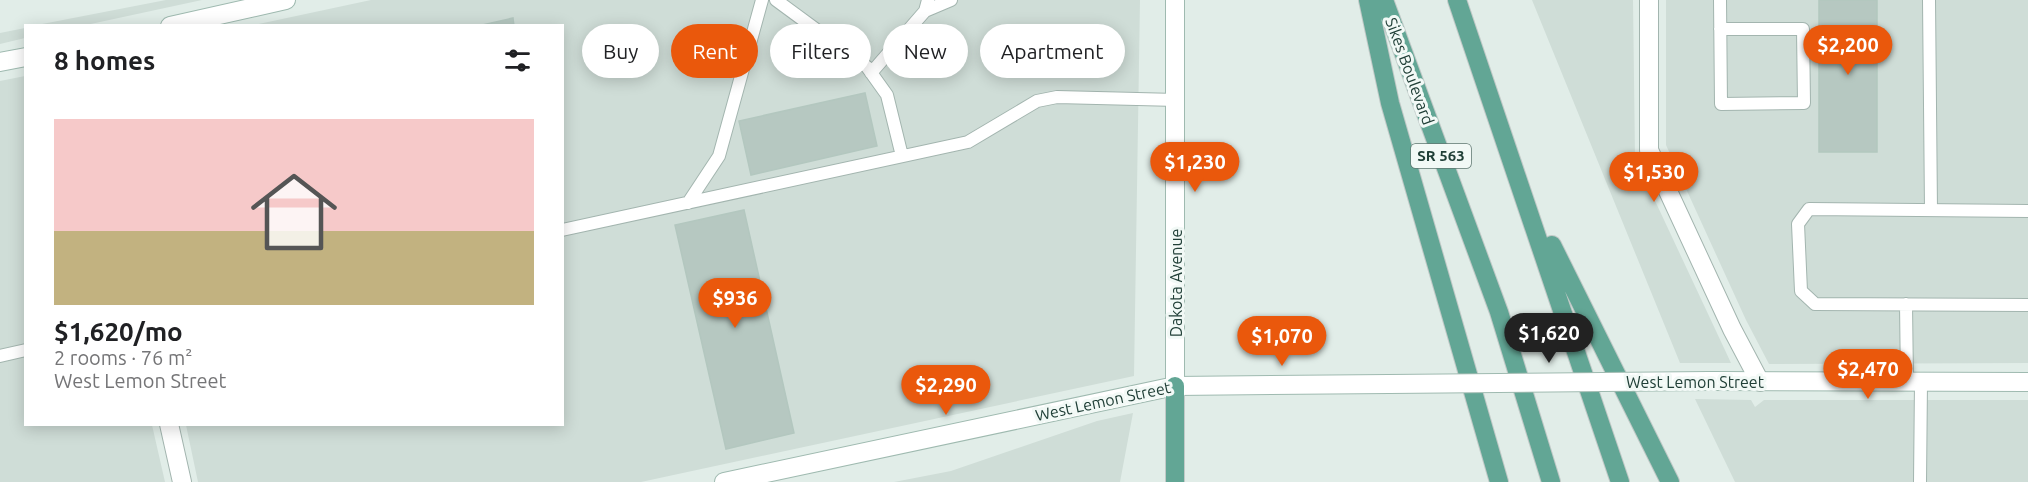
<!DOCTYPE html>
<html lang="en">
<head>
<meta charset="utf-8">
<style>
	body { margin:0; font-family:Ubuntu,sans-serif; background:#f2f2f2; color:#202124; height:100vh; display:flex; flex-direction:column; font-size:22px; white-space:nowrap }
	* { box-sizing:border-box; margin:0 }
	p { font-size:20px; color:#757577 }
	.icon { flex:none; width:33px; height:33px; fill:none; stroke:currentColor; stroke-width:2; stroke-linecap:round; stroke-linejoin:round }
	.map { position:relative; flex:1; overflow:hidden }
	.details { position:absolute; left:24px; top:24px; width:540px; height:402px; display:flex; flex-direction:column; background:#fff; border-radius:0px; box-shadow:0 3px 15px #0003 }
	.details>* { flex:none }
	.guide { position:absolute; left:582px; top:24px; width:570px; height:54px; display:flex; gap:12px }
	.price { position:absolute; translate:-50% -51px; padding:0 14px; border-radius:21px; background:#ea580c; color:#fff; font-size:20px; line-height:39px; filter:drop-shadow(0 2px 3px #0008) }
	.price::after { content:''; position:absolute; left:50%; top:36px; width:18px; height:14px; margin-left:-9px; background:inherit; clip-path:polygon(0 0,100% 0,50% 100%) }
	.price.on { background:#222; color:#fff }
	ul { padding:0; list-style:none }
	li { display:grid; align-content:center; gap:12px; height:318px; padding:0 30px }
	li+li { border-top:2px solid #e0e0e0 }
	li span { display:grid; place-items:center; height:186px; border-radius:0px; color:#555 }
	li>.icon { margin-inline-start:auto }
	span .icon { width:108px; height:108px; fill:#fffc; stroke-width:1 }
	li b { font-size:26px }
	h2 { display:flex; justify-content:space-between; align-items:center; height:72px; padding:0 30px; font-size:26px }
	.chip { padding:0 21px; border-radius:27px; background:#fff; box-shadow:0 3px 15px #0003; font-size:21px; line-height:54px }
	.chip.on { background:#ea580c; color:#fff }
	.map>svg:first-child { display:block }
	.built { fill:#cfddd7 }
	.building { fill:#b6c8c1; stroke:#b3c7bf; stroke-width:1.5 }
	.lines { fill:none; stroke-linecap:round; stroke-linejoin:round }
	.lane-casing { stroke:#a3b5af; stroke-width:14 }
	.street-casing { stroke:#a3b5af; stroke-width:20 }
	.secondary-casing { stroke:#9fbab0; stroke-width:20 }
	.primary-casing { stroke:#c1c9c7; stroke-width:20 }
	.lane { stroke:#fff; stroke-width:12 }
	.street { stroke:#fff; stroke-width:18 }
	.secondary { stroke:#fff; stroke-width:18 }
	.primary { stroke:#62a695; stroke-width:18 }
	.secondary-bridge-casing { stroke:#9fbab0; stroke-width:20; stroke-linecap:butt }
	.secondary-bridge { stroke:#fff; stroke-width:18 }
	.labels { text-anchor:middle; stroke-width:6; stroke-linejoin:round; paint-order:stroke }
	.shield { fill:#f2f9f6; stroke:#5f7770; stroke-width:1.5 }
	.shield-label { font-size:15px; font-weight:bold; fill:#203f37 }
	.street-label { font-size:16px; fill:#203f37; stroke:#f2f9f6 }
</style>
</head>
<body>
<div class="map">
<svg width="2028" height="482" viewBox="0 0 2028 482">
	<rect width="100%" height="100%" fill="#e1ede8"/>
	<!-- built -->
	<path class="built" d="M166 0H202L86 25H37Z
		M371 0H1140L1134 376 641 482H198L186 425 562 424V26L254 25Z
		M1532 0H1633L1635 158 1731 363H1680Z
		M1666 0H2028V363L1769 364 1746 320 1666 145Z
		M25 28V38L0 44V33Z
		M25 76 26 424 152 425 165 482H0V81Z
		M1695 399 1751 400 1755 407 1764 400H2028V482H1735Z
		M1133 413 1120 482H894L951 471 1097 421Z"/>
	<!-- building -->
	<path class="building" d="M1819 0H1877V152H1819Z
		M513 18 514 26H478Z
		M865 93 877 146 751 175 739 121Z
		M744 210 794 433 726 449 675 225Z"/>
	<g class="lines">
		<!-- lane casing -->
		<g class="lane-casing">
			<path id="lane" d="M776 0 867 67 887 95 902 156
				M1720 0 1721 104 1804 103 1803 29H1720
				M1929 0 1931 210
				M925 11 951 0
				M871 73 925 11 928 0
				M688 203 719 156 762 0
				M2028 211 1809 209 1798 224 1801 291 1815 304 2028 305
				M562 230 968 142 1037 101 1057 97 1177 100
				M1906 304 1907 382
				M0 356 26 350
				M1920 482 1921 382"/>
		</g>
		<!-- street casing -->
		<g class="street-casing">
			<path id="street" d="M1649 0V150L1732 329 1760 382
				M169 424 182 482"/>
		</g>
		<!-- secondary casing -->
		<g class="secondary-casing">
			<path id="secondary" d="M170 26 286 0
				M0 62 26 57
				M1709 381 2028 382
				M1175 386V0
				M724 482 1175 386 1389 384"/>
		</g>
		<!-- primary casing -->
		<g class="primary-casing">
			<path id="primary" d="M1368 0 1390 103 1499 482
				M1384 0 1499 312 1551 482
				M1457 0 1620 482
				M1552 245 1670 482
				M1175 386V482"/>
		</g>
		<!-- lane -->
		<use href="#lane" class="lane"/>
		<!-- street -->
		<use href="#street" class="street"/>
		<!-- secondary -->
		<use href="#secondary" class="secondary"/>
		<!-- primary -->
		<use href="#primary" class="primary"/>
		<!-- secondary-bridge casing -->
		<g class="secondary-bridge-casing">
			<path id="secondary-bridge" d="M1389 384 1709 381"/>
		</g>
		<!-- secondary-bridge -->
		<use href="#secondary-bridge" class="secondary-bridge"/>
	</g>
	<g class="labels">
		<!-- shield labels -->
		<rect class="shield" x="1411" y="144" width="60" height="24" rx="4.5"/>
		<g class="shield-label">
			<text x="1441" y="161">SR 563</text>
		</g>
		<!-- street labels -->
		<g class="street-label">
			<text transform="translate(1410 71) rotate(70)" y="6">Sikes Boulevard</text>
			<text transform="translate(1176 283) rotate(-90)" y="6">Dakota Avenue</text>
			<text x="1695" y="388">West Lemon Street</text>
			<text transform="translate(1103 401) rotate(-12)" y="6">West Lemon Street</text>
		</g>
	</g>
</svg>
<b class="price" style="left:1848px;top:76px">$2,200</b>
<b class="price" style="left:1195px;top:193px">$1,230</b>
<b class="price" style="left:1654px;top:203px">$1,530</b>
<b class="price" style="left:735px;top:329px">$936</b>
<b class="price on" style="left:1549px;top:364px">$1,620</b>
<b class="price" style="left:1282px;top:367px">$1,070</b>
<b class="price" style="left:1868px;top:400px">$2,470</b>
<b class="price" style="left:946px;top:416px">$2,290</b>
<div class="guide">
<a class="chip">Buy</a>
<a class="chip on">Rent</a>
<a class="chip">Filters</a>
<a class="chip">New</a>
<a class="chip">Apartment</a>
</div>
<section class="details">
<h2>8 homes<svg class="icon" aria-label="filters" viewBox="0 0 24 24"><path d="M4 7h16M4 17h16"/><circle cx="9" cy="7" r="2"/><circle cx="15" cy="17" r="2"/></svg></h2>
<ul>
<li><span style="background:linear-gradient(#f6c9c9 60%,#c2b280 0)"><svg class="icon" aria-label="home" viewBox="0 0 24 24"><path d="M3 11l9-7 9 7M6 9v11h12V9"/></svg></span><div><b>$1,620/mo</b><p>2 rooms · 76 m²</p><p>West Lemon Street</p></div></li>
</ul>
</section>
</div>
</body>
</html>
